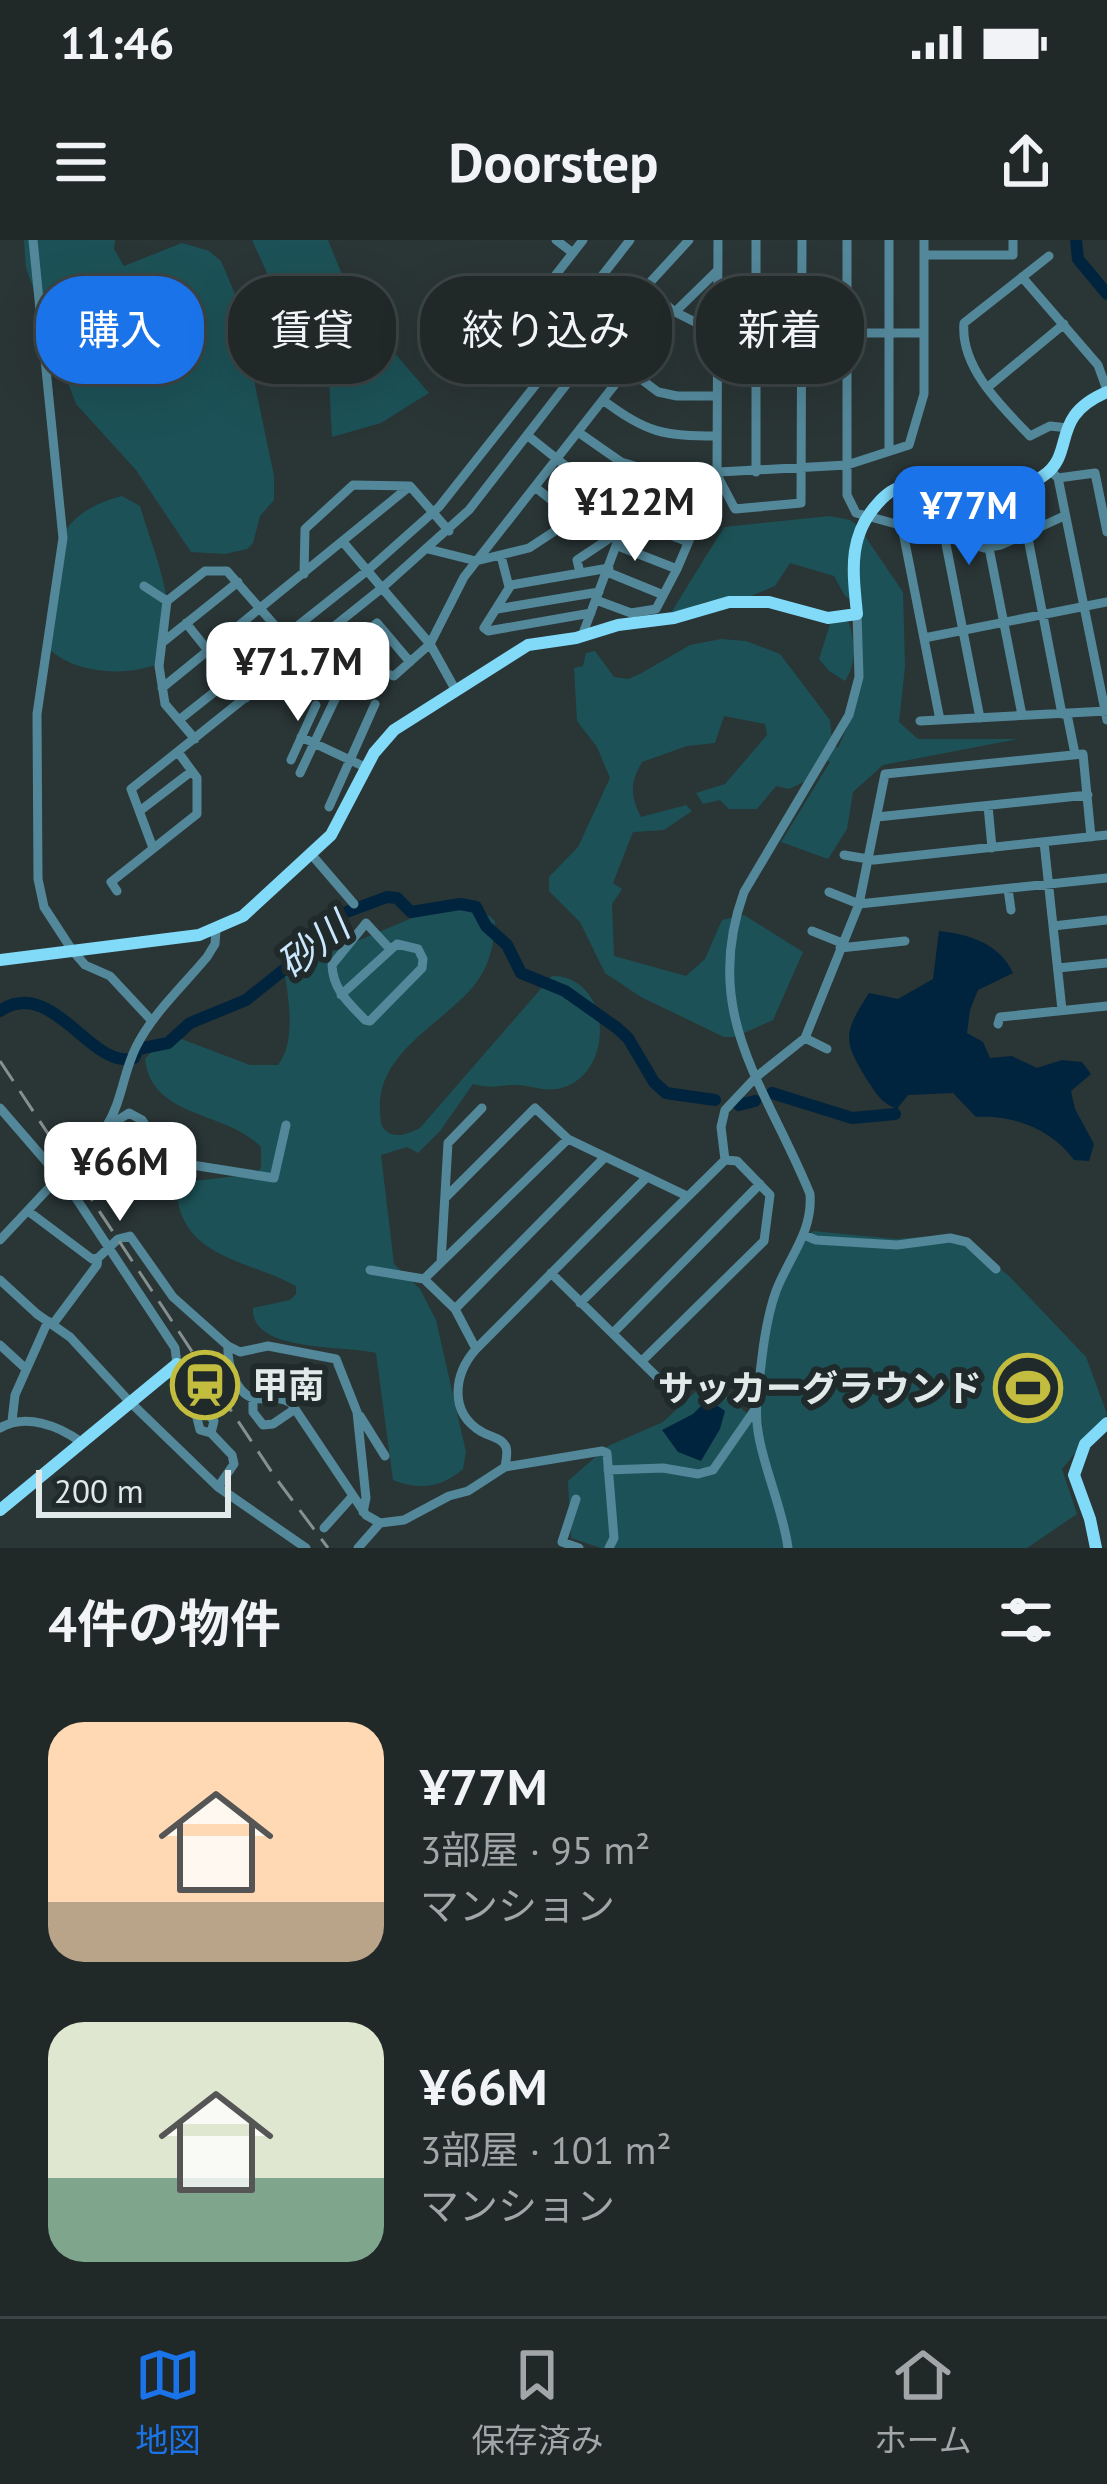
<!DOCTYPE html>
<html lang="ja">
<head>
<meta charset="utf-8">
<style>
	body { margin:0; font-family:"PT Sans","Noto Sans JP",sans-serif; background:#283030; color:#f1f3f6; height:100vh; display:flex; flex-direction:column; font-size:45px; white-space:nowrap }
	* { box-sizing:border-box; margin:0 }
	p { font-size:39px; color:#a2a6a8 }
	.icon { flex:none; width:66px; height:66px; fill:none; stroke:currentColor; stroke-width:2; stroke-linecap:round; stroke-linejoin:round }
	.map { position:relative; height:1308px; overflow:hidden }
	.details { display:flex; flex-direction:column; background:#202828; flex:1 }
	.details>* { flex:none }
	.hud { position:absolute; left:36px; top:36px; width:1035px; height:108px; display:flex; gap:24px }
	.scale { position:absolute; left:36px; bottom:30px; width:195px; box-sizing:border-box; padding-left:12px; border:6px solid #e2e9e9; border-top:0; font-size:33px; line-height:42px; white-space:nowrap; color:#e2e9e9; -webkit-text-stroke:9px #202a2b; paint-order:stroke }
	.price { position:absolute; translate:-50% -102px; padding:0 27px; border-radius:24px; background:#fff; color:#222; font-size:39px; line-height:78px; filter:drop-shadow(0 3px 6px #0008) }
	.price::after { content:''; position:absolute; left:50%; top:72px; width:36px; height:27px; margin-left:-18px; background:inherit; clip-path:polygon(0 0,100% 0,50% 100%) }
	.price.on { background:#1a73e8; color:#fff }
	ul { padding:0; list-style:none }
	li { display:flex; align-items:center; gap:36px; height:300px; padding:0 48px }
	li span { display:grid; place-items:center; flex:none; width:336px; height:240px; border-radius:36px; color:#555 }
	li>.icon { margin-inline-start:auto }
	span .icon { width:144px; height:144px; fill:#fffc; stroke-width:1 }
	li b { font-size:51px }
	h2 { display:flex; justify-content:space-between; align-items:center; height:144px; padding:0 48px; font-size:51px }
	.pill { padding:0 42px; border-radius:48px; background:#202828; box-shadow:0 12px 48px #0002,0 0 0 3px #3d4445; font-size:42px; line-height:108px }
	.pill.on { background:#1a73e8; color:#fff }
	.status { display:flex; justify-content:space-between; align-items:center; height:84px; padding:0 60px; background:#202828; direction:ltr }
	.status svg { height:33px; fill:currentColor }
	header { display:flex; justify-content:space-between; align-items:center; height:156px; padding:0 48px; background:#202828; font-size:54px; font-weight:700 }
	.dock { display:flex; justify-content:space-around; align-items:center; height:168px; border-top:3px solid #3d4445; background:#202828; font-size:33px; color:#a2a6a8 }
	.dock a { display:grid; justify-items:center; gap:6px }
	.dock .on { color:#1a73e8 }
	.map>svg:first-child { display:block }
	.green { fill:#1c5257 }
	.water { fill:#00243d }
	.lines { fill:none; stroke-linecap:round; stroke-linejoin:round }
	.river { stroke:#00243d; stroke-width:12 }
	.minor { stroke:#53889a; stroke-width:9 }
	.major { stroke:#82daf9; stroke-width:12 }
	.rail { stroke:#879091; stroke-width:3; stroke-dasharray:24 12; stroke-linecap:butt }
	.labels { text-anchor:middle; stroke-width:12; stroke-linejoin:round; paint-order:stroke }
	.poi-label { font-size:36px; font-weight:bold; fill:#e2e9e9; stroke:#202a2b; text-anchor:start }
	.water-label { font-size:39px; font-style:italic; fill:#cae7fd; stroke:#202a2b }
</style>
</head>
<body>
<div class="status"><b>11:46</b><svg viewBox="0 0 49 12"><path d="M0 12V9h3v3zM5 12V6h3v6zM10 12V3h3v9zM15 12V0h3v12zM26 1h20v11H26zM47 4h2v5h-2z"/></svg></div>
<header><svg class="icon" aria-label="menu" viewBox="0 0 24 24"><path d="M4 6h16M4 12h16M4 18h16"/></svg>Doorstep<svg class="icon" aria-label="share" viewBox="0 0 24 24"><path d="M12 15V3M7 8l5-5 5 5M5 13v7h14v-7"/></svg></header>
<div class="map">
<svg width="1107" height="1308" viewBox="0 0 1107 1308">
	<rect width="100%" height="100%" fill="#2a3536"/>
	<!-- green -->
	<path class="green" d="M24 0H115L114 9 124 26 182 3 209 11 221 21 237 59 274 236V260L260 276 253 303 247 309 225 314 191 312 136 230 76 164 26 28Z
		M252 0H328L355 67 429 153 381 183 332 197 329 141 288 79Z
		M122 256 140 266C154 315 183 373 160 423 127 437 77 434 50 410L64 293C77 272 99 262 122 256Z
		M830 276 850 280 858 286 903 352 905 427 899 482 918 499H1018L883 525 853 552 847 589 828 619 781 602 830 522 822 517 806 541 789 549 776 546 757 569H729L720 560 703 564 696 553 725 544 767 495 765 484 724 476 715 503 687 506 642 522C630 543 630 555 641 577L686 565 692 571 664 590 633 592 613 643 622 649 612 664 614 716 686 736 705 719 722 680 744 675 803 712 773 780 735 797H724L641 757 605 733 580 682 549 651V637L578 607 610 538 597 507 577 481 574 428 583 426 586 413 595 411 614 437 628 439 640 434 690 405 721 399 746 401 780 414 830 480 832 502 838 508C866 447 864 430 859 364L845 356 834 336 790 323 775 346 751 356 705 362 669 376 724 287Z
		M843 380 849 383C855 403 857 422 845 441L829 431 819 419 830 384Z
		M441 666C462 667 480 666 495 681 494 705 490 724 476 743 443 785 375 812 380 873 381 881 380 885 385 890 395 900 410 893 420 888L552 736C614 736 616 838 557 849 544 851 531 846 519 845 500 844 494 850 473 844L440 891 418 913 407 907 381 915 394 1024 420 1049 436 1080 466 1212 463 1229C442 1247 420 1251 393 1240L376 1113C345 1105 250 1113 253 1068L290 1060 296 1054V1046C244 1018 177 1018 176 943L255 934 261 928V907C225 870 152 879 145 819L165 797H176L250 825H278C299 798 286 747 282 716L331 712Z
		M813 991 896 999 944 995 966 999 1010 1037 1086 1117 1107 1174 1062 1229 1077 1274 1027 1308H601L571 1298 568 1241 608 1206 663 1182 707 1141 763 1186 759 1173C767 1111 771 1040 813 991Z"/>
	<!-- water -->
	<path class="water" d="M939 691C969 694 1000 704 1013 733L978 750 970 770 967 793 983 802 990 818 1012 816 1037 828 1062 820 1082 822 1091 834 1071 851 1075 869 1094 904 1089 921 1074 920C1053 890 1013 874 976 877L953 853 908 855 897 869C882 863 878 856 869 843 843 801 842 795 869 753L898 759 933 739Z
		M708 1159 725 1171 720 1189 701 1221 678 1212 662 1190 693 1174Z"/>
	<g class="lines">
		<!-- river -->
		<path class="river" d="M1076 0 1078 19 1107 54
			M0 771C48 737 88 820 125 819
			M134 818 138 809 168 803 190 783 246 760 296 720 344 673 387 657 397 658 411 672 460 664 476 667 486 686 507 705 521 733 565 751 617 788 628 798 654 842 666 853 715 860
			M772 853 852 878 895 874
			M739 865 755 861"/>
		<!-- minor -->
		<path class="minor" d="M33 0 63 298 37 474 38 639 44 667 72 710 85 725 110 736 152 781
			M556 0 573 13
			M718 0 717 235 735 269 801 263 802 0
			M756 0V232
			M847 0V255L856 273 984 308 1001 305 1064 276
			M924 15H1013V0
			M1049 16 964 83C960 127 1001 166 1030 196L1050 186 1068 188
			M1022 37 1098 125 1107 150
			M645 48 675 72 717 93H924
			M537 60 658 152 677 156H717
			M675 72 718 30
			M566 82 630 0
			M574 134 520 91 519 82 583 0
			M988 147 1064 84
			M603 160C646 193 664 196 717 196
			M578 192 621 222 665 235 847 225 909 205 924 154V0
			M527 195 607 259
			M889 211V0
			M1050 230 1058 238 1107 480
			M1058 238 1095 233 1107 292
			M535 247 574 278
			M639 251 699 275
			M628 278 688 302
			M902 287 940 480
			M1027 293 1062 474
			M945 299 980 478
			M618 306 677 329
			M989 308 1022 475
			M428 309 476 321 529 308 596 264 665 235
			M501 316 509 347
			M607 332 661 354
			M580 333 577 320 625 288
			M304 334 305 289 353 245 410 246 449 291
			M144 346 167 361
			M596 360 631 373 656 369 677 329 717 235
			M497 369 599 352
			M591 373 488 391 484 388 511 345 609 328
			M186 383 246 458
			M582 396 638 247
			M924 398 1107 362
			M163 402 238 342
			M333 418 394 436 430 404 464 337 627 129
			M276 433 291 451 377 383 410 422
			M162 448 410 246
			M455 449 430 404 382 348 469 270 621 74 689 0
			M1067 474 1075 514
			M179 480 368 330 439 267 556 119
			M920 481 1107 471
			M301 497 365 527
			M195 499 165 464 159 426 167 361 205 331H227L300 414
			M291 520 316 465
			M300 533 337 455
			M988 566 992 608
			M329 567 375 464
			M141 570 192 531
			M877 577 1088 555
			M1044 602 1062 770
			M153 608 131 549 382 348 343 302
			M311 614 354 664
			M844 615 874 620 1107 595
			M1008 649 1011 670
			M117 651 111 642 197 574V538L178 512
			M829 652 859 664 1107 638
			M1053 686 1107 680
			M812 691 842 703
			M840 708 905 701
			M1058 728 1107 723
			M341 755 397 704 418 709 423 719 422 728 370 781 365 780C349 763 333 750 332 725L366 683 389 708
			M998 784 1000 777 1107 766
			M805 798 827 809
			M0 868 70 949 175 1108 177 1124
			M111 878 118 880 129 873 142 880 147 888 143 914 148 918 274 938 286 885
			M725 920 721 887 725 870 756 837 805 798 859 664 885 534 1083 514 1091 597
			M445 958 535 868 568 899 687 956
			M28 971 92 1019 98 1018 118 999 130 996 173 1057 228 1106 240 1112 268 1106 336 1119 357 1172 366 1258 363 1272
			M804 995 816 1000 897 1005 950 998 967 1002 996 1029
			M0 1000 106 887C122 862 123 833 136 807 153 773 183 746 207 717L215 704 216 690
			M441 1022 448 903 482 868
			M370 1030 424 1039 455 1069 605 917
			M551 1033 660 1140
			M424 1039 568 899
			M0 1040 37 1074 70 1097 129 1161 218 1247 306 1308
			M580 1063 725 920
			M455 1069 476 1109
			M53 1084 97 1025 98 1018
			M613 1093 760 944
			M0 1105 25 1128
			M228 1106C227 1122 235 1153 253 1158 268 1162 276 1154 291 1163L366 1275 380 1283 404 1280 449 1256 468 1251 505 1227 602 1211 607 1213 614 1298 609 1308
			M642 1121 764 1001 770 955 737 921 725 920
			M169 1131 214 1181 211 1193 200 1190 192 1158
			M253 1158V1172L263 1185 273 1184 295 1169
			M360 1176 385 1216
			M12 1181 15 1155 48 1081
			M0 1188C26 1173 59 1186 81 1202
			M211 1193 232 1215 234 1224 218 1247
			M505 1227C506 1221 508 1213 506 1207 501 1197 490 1197 482 1192 448 1172 454 1134 476 1109L647 937
			M608 1230 663 1228 698 1234 713 1230 756 1168
			M576 1259 562 1302 579 1308
			M324 1288 351 1258
			M358 1308 380 1283
			M788 1308C782 1260 752 1206 757 1162 761 1126 764 1085 776 1051 789 1017 813 992 810 954 766 846 700 774 744 652L849 475 859 437 857 374"/>
		<!-- major -->
		<path class="major" d="M0 720 199 695 243 676 331 595 374 513 394 490 528 405 576 398 618 385 674 378 729 362H769L828 378 857 374C853 332 847 296 879 262 888 252 897 246 911 246 966 245 984 277 1043 236 1077 213 1048 177 1107 152
			M0 1270 177 1124
			M1096 1308 1090 1279 1074 1235 1085 1204 1107 1183"/>
		<!-- rail -->
		<path class="rail" d="M0 821 275 1237 328 1308"/>
	</g>
	<!-- icons -->
	<defs>
		<g id="station-ring" transform="scale(3.45)"><circle r="9.5" fill="#202a2b" stroke="#c2bd3f" stroke-width="1.5"/><path d="M-3-6H3Q5-6 5-4V2Q5 4 3 4L4.5 6H3L1.5 4h-3L-3 6H-4.5L-3 4Q-5 4-5 2V-4Q-5-6-3-6ZM-3.5-4v3h7v-3ZM-3.5 1v1.5H-2V1ZM2 1v1.5H3.5V1Z" fill="#c2bd3f"/></g>
		<g id="stadium-ring" transform="scale(3.45)"><circle r="9.5" fill="#202a2b" stroke="#c2bd3f" stroke-width="1.5"/><path d="M0-5a6.5 5 0 1 0 0 10a6.5 5 0 1 0 0-10ZM-3.5-1.8h7v3.6h-7Z" fill="#c2bd3f"/></g>
	</defs>
	<g fill-rule="evenodd">
		<use href="#station-ring" x="205" y="1145"/>
		<use href="#stadium-ring" x="1028" y="1148"/>
	</g>
	<g class="labels">
		<!-- poi labels -->
		<g class="poi-label">
			<text x="252" y="1158">甲南</text>
			<text x="982" y="1161" text-anchor="end">サッカーグラウンド</text>
		</g>
		<!-- water labels -->
		<g class="water-label">
			<text transform="translate(313 705) rotate(-38)" y="14">砂川</text>
		</g>
	</g>
</svg>
<div class="scale">200 m</div>
<b class="price" style="left:635px;top:324px">¥122M</b>
<b class="price on" style="left:969px;top:328px">¥77M</b>
<b class="price" style="left:298px;top:484px">¥71.7M</b>
<b class="price" style="left:120px;top:984px">¥66M</b>
<div class="hud">
<a class="pill on">購入</a>
<a class="pill">賃貸</a>
<a class="pill">絞り込み</a>
<a class="pill">新着</a>
</div>
</div>
<section class="details">
<h2>4件の物件<svg class="icon" aria-label="filters" viewBox="0 0 24 24"><path d="M4 7h16M4 17h16"/><circle cx="9" cy="7" r="2"/><circle cx="15" cy="17" r="2"/></svg></h2>
<ul>
<li><span style="background:linear-gradient(#ffd9b3 75%,#b9a48a 0)"><svg class="icon" aria-label="home" viewBox="0 0 24 24"><path d="M3 11l9-7 9 7M6 9v11h12V9"/></svg></span><div><b>¥77M</b><p>3部屋 · 95 m²</p><p>マンション</p></div></li>
<li><span style="background:linear-gradient(#dfe7d0 65%,#7fa58c 0)"><svg class="icon" aria-label="home" viewBox="0 0 24 24"><path d="M3 11l9-7 9 7M6 9v11h12V9"/></svg></span><div><b>¥66M</b><p>3部屋 · 101 m²</p><p>マンション</p></div></li>
</ul>
</section>
<nav class="dock">
<a class="on"><svg class="icon" aria-label="map" viewBox="0 0 24 24"><path d="M3 6l6-2 6 2 6-2v14l-6 2-6-2-6 2zM9 4v14M15 6v14"/></svg>地図</a>
<a><svg class="icon" aria-label="saved" viewBox="0 0 24 24"><path d="M7 4h10v16l-5-4-5 4z"/></svg>保存済み</a>
<a><svg class="icon" aria-label="home" viewBox="0 0 24 24"><path d="M3 11l9-7 9 7M6 9v11h12V9"/></svg>ホーム</a>
</nav>
</body>
</html>
